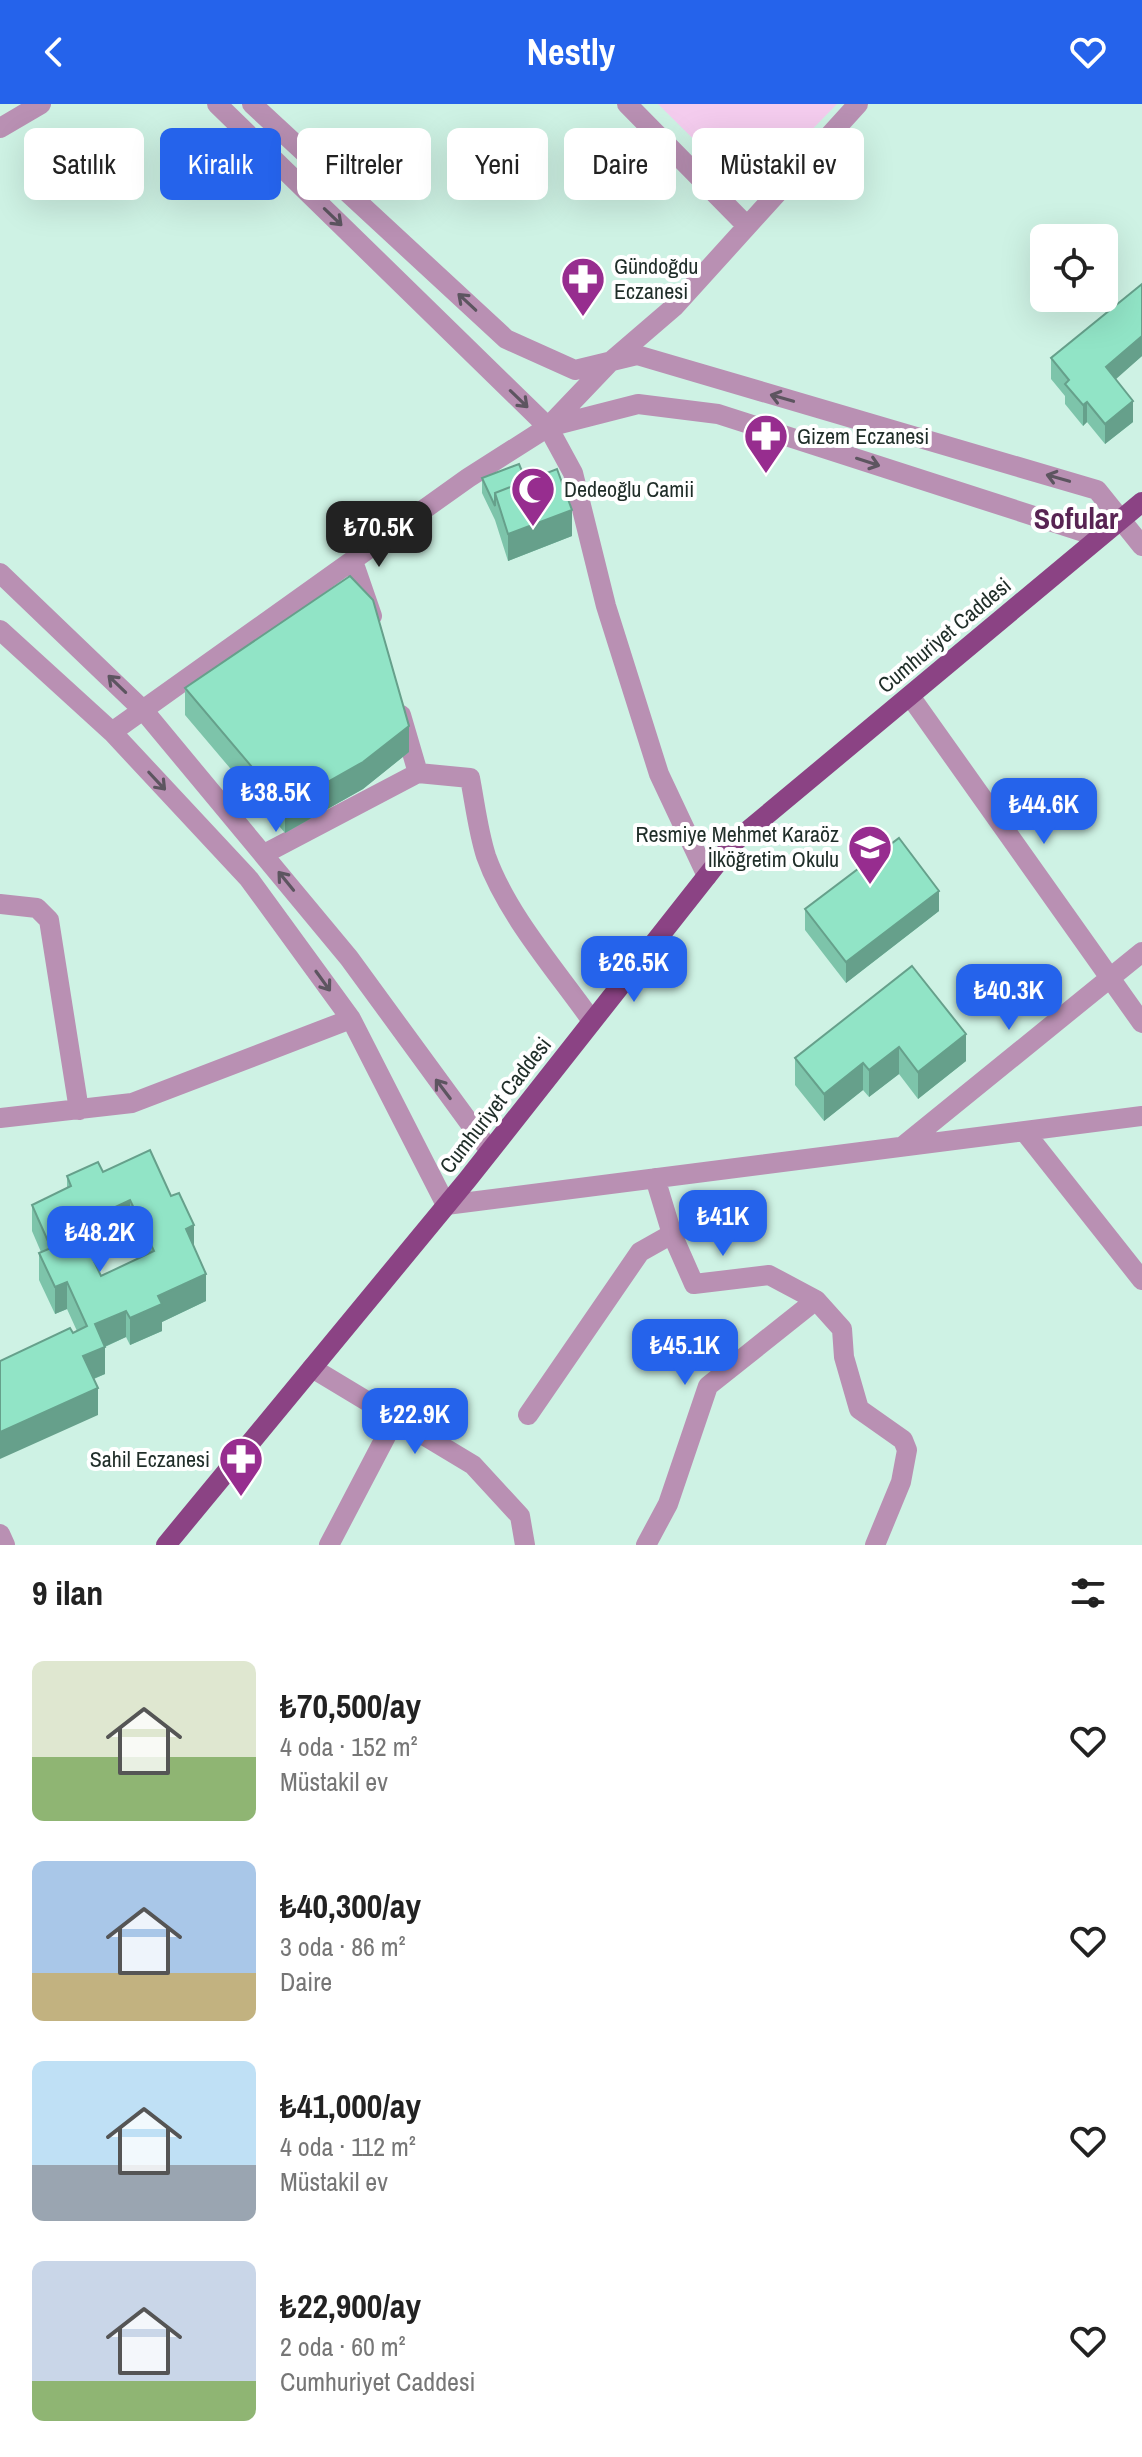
<!DOCTYPE html>
<html lang="tr">
<head>
<meta charset="utf-8">
<style>
	body { margin:0; font-family:"Archivo Narrow",sans-serif; background:#f2f2f2; color:#222; height:100vh; display:flex; flex-direction:column; font-size:30px; white-space:nowrap }
	* { box-sizing:border-box; margin:0 }
	p { font-size:26px; color:#767676 }
	.icon { flex:none; width:44px; height:44px; fill:none; stroke:currentColor; stroke-width:2; stroke-linecap:round; stroke-linejoin:round }
	.map { position:relative; height:1441px; overflow:hidden }
	.side { display:flex; flex-direction:column; background:#fff; flex:1 }
	.side>* { flex:none }
	.guide { position:absolute; left:24px; top:24px; width:1094px; height:72px; display:flex; gap:16px }
	.buttons { position:absolute; left:1030px; top:120px; display:grid; gap:16px }
	.buttons a { display:grid; place-items:center; width:88px; height:88px; border-radius:12px; background:#fff; box-shadow:0 8px 32px #0002; font-size:40px }
	.price { position:absolute; translate:-50% -68px; padding:0 18px; border-radius:16px; background:#2563eb; color:#fff; font-size:26px; line-height:52px; filter:drop-shadow(0 2px 4px #0008) }
	.price::after { content:''; position:absolute; left:50%; top:48px; width:24px; height:18px; margin-left:-12px; background:inherit; clip-path:polygon(0 0,100% 0,50% 100%) }
	.price.selected { background:#222; color:#fff }
	ul { padding:0; list-style:none }
	li { display:flex; align-items:center; gap:24px; height:200px; padding:0 32px }
	li span { display:grid; place-items:center; flex:none; width:224px; height:160px; border-radius:12px; color:#555 }
	li>.icon { margin-inline-start:auto }
	span .icon { width:96px; height:96px; fill:#fffc; stroke-width:1 }
	li b { font-size:34px }
	h2 { display:flex; justify-content:space-between; align-items:center; height:96px; padding:0 32px; font-size:34px }
	.pill { padding:0 28px; border-radius:12px; background:#fff; box-shadow:0 8px 32px #0002; font-size:28px; line-height:72px }
	.pill.selected { background:#2563eb; color:#fff }
	header { display:flex; justify-content:space-between; align-items:center; height:104px; padding:0 32px; background:#2563eb; color:#fff; font-size:36px; font-weight:700 }
	.map>svg:first-child { display:block }
	.green { fill:#f4ccee }
	.lines { fill:none; stroke-linecap:round; stroke-linejoin:round }
	.minor { stroke:#b990b3; stroke-width:20 }
	.major { stroke:#8b4384; stroke-width:20 }
	.wall { fill:#7dc4aa; fill-rule:evenodd }
	.shaded-wall { fill:#66a08b }
	.building { fill:#91e4c6; stroke:#66a08b; stroke-width:2; fill-rule:evenodd }
	.oneway { stroke:#5d5560 }
	.labels { text-anchor:middle; stroke-width:8; stroke-linejoin:round; paint-order:stroke }
	.poi-label { font-size:22px; fill:#1f2d28; stroke:#fff; text-anchor:start }
	.street-label { font-size:22px; fill:#1f2d28; stroke:#fff }
	.district-label { font-size:30px; font-weight:bold; fill:#582453; stroke:#fff }
</style>
</head>
<body>
<header><svg class="icon" aria-label="back" viewBox="0 0 24 24"><path d="M15 5l-7 7 7 7"/></svg>Nestly<svg class="icon" aria-label="heart" viewBox="0 0 24 24"><path d="M12 20l-8-8c-3-5 5-10 8-4 3-6 11-1 8 4z"/></svg></header>
<div class="map">
<svg width="1142" height="1441" viewBox="0 0 1142 1441">
	<rect width="100%" height="100%" fill="#cef2e4"/>
	<!-- green -->
	<path class="green" d="M658 0H837L749 90Z"/>
	<g class="lines">
		<!-- minor -->
		<path class="minor" d="M217 0 548 323 638 300 718 310 1099 433
			M252 0 506 235 575 266 637 251 1097 386 1142 442
			M627 0 747 122
			M0 24 41 0
			M548 323 573 369 606 502 659 670 707 772
			M353 457 372 512
			M0 469 144 607 349 854 490 1047
			M0 526 112 628 249 775 351 915 446 1101 1142 1012
			M910 592 1142 919
			M401 611 418 669
			M112 628 468 374 548 323 610 258 674 203 858 0
			M264 750 418 669 470 674C475 700 478 727 486 752 507 811 556 866 592 917
			M0 800 37 804 49 816 79 1006
			M0 1014 132 999 351 915
			M1024 1027 1142 1176
			M903 1042 1142 848
			M655 1074 672 1130 694 1180 769 1171 816 1196 842 1225 844 1253 859 1305 903 1336 907 1346 901 1378 875 1441
			M312 1264 473 1361 520 1412 525 1441
			M528 1311 640 1148 672 1130
			M0 1430 5 1441
			M329 1441 395 1315
			M646 1441 668 1400 708 1282 816 1196"/>
		<!-- major -->
		<path class="major" d="M166 1441 468 1075 733 739 1142 398"/>
	</g>
	<!-- wall -->
	<path class="wall" d="M1142 252 1115 275 1133 318 1105 340 1087 318 1083 322 1065 300V292L1051 275V254Z
		M482 374 526 377 572 432 508 457 495 416 482 389Z
		M185 584 409 648 363 685 285 729 185 611Z
		M805 805 939 807 846 879 805 826Z
		M912 862 966 957 918 995 899 970 869 993 863 986 824 1017 795 981V954Z
		M103 1068 194 1142 206 1197 162 1218V1227L130 1241 126 1233 105 1243V1270L94 1275 98 1311 73 1229 77 1227 67 1205 55 1210 39 1176V1149L41 1148 32 1127V1101L67 1084V1072ZM130 1123 144 1152 101 1172 87 1143Z"/>
	<!-- shaded-wall -->
	<path class="shaded-wall" d="M1142 232V252L1106 284V263Z
		M1133 297V318L1105 340V320Z
		M1087 298V318L1083 322V301Z
		M572 406V432L508 457V430Z
		M409 622V648L363 685 285 729V702Z
		M939 787V807L846 879V858Z
		M966 930V957L918 995V968Z
		M899 943V970L869 993V966Z
		M863 959V986L824 1017V990Z
		M130 1096V1123L77 1148V1121Z
		M194 1121V1148L186 1125Z
		M206 1170V1197L162 1218V1227L130 1241V1214L158 1192Z
		M67 1178V1205L55 1210V1183Z
		M126 1207V1233L95 1247V1220Z
		M105 1243V1270L83 1279V1252Z
		M98 1284V1311L0 1355V1328Z"/>
	<!-- building -->
	<path class="building" d="M1142 180V232L1106 263 1133 297 1105 320 1087 298 1083 301 1065 280 1069 276 1051 254Z
		M519 360 526 377 495 389V402L482 374Z
		M557 365 572 406 508 430 495 389Z
		M350 472 373 496 409 622 363 658 285 702 185 584Z
		M899 734 939 787 846 858 805 805Z
		M912 862 966 930 918 968 899 943 869 966 863 959 824 990 795 954Z
		M150 1046 171 1092 179 1089 194 1121 186 1125 206 1170 158 1192 162 1200 130 1214 126 1207 95 1220 105 1243 83 1252 98 1284 0 1328V1257L70 1224 73 1229 87 1222 67 1178 55 1183 39 1149 51 1144 32 1101 71 1082 67 1072 98 1058 103 1068ZM130 1096 154 1147 101 1172 77 1121Z"/>
	<!-- one-way arrows -->
	<defs><path id="oneway-shaft" d="M-6 0H5M1.5-3L5.5 0L1.5 3" fill="none" stroke-width="1.6" stroke-linecap="round" stroke-linejoin="round" transform="scale(2)"/></defs>
	<g class="oneway">
		<use href="#oneway-shaft" transform="translate(333 113) rotate(44)"/>
		<use href="#oneway-shaft" transform="translate(467 198) rotate(-137)"/>
		<use href="#oneway-shaft" transform="translate(782 294) rotate(-164)"/>
		<use href="#oneway-shaft" transform="translate(519 295) rotate(44)"/>
		<use href="#oneway-shaft" transform="translate(868 358) rotate(18)"/>
		<use href="#oneway-shaft" transform="translate(1058 374) rotate(-164)"/>
		<use href="#oneway-shaft" transform="translate(117 580) rotate(-136)"/>
		<use href="#oneway-shaft" transform="translate(157 677) rotate(47)"/>
		<use href="#oneway-shaft" transform="translate(286 777) rotate(-129)"/>
		<use href="#oneway-shaft" transform="translate(323 877) rotate(54)"/>
		<use href="#oneway-shaft" transform="translate(443 985) rotate(-127)"/>
	</g>
	<!-- icons -->
	<defs>
		<g id="pharmacy-pin" transform="scale(2.3)"><path d="M0 17L-7.5 6A9.5 9.5 0 1 1 7.5 6Z" fill="#972d8f" stroke="#fff"/><path d="M-2-6h4v4h4v4h-4v4h-4v-4h-4v-4h4Z" fill="#fff"/></g>
		<g id="mosque-pin" transform="scale(2.3)"><path d="M0 17L-7.5 6A9.5 9.5 0 1 1 7.5 6Z" fill="#972d8f" stroke="#fff"/><path d="M3.5-4.9A6 6 0 1 0 3.5 4.9A5 5 0 1 1 3.5-4.9Z" fill="#fff"/></g>
		<g id="school-pin" transform="scale(2.3)"><path d="M0 17L-7.5 6A9.5 9.5 0 1 1 7.5 6Z" fill="#972d8f" stroke="#fff"/><path d="M0-5L7-2L0 1L-7-2ZM-4 1L0 2.5L4 1V4Q0 6-4 4Z" fill="#fff"/></g>
	</defs>
	<g fill-rule="evenodd">
		<use href="#pharmacy-pin" x="583" y="175"/>
		<use href="#pharmacy-pin" x="766" y="332"/>
		<use href="#mosque-pin" x="533" y="385"/>
		<use href="#school-pin" x="870" y="743"/>
		<use href="#pharmacy-pin" x="241" y="1355"/>
	</g>
	<g class="labels">
		<!-- poi labels -->
		<g class="poi-label">
			<text x="614" y="170">Gündoğdu<tspan x="614" dy="25">Eczanesi</tspan></text>
			<text x="797" y="340">Gizem Eczanesi</text>
			<text x="564" y="393">Dedeoğlu Camii</text>
			<text x="839" y="738" text-anchor="end">Resmiye Mehmet Karaöz<tspan x="839" dy="25">İlköğretim Okulu</tspan></text>
			<text x="210" y="1363" text-anchor="end">Sahil Eczanesi</text>
		</g>
		<!-- street labels -->
		<g class="street-label">
			<text transform="translate(944 531) rotate(-40)" y="8">Cumhuriyet Caddesi</text>
			<text transform="translate(495 1001) rotate(-52)" y="8">Cumhuriyet Caddesi</text>
		</g>
		<!-- district labels -->
		<g class="district-label">
			<text x="1076" y="425">Sofular</text>
		</g>
	</g>
</svg>
<div class="buttons">
<a><svg class="icon" aria-label="locate" viewBox="0 0 24 24"><circle cx="12" cy="12" r="6"/><path d="M12 2v4M12 18v4M2 12h4M18 12h4"/></svg></a>
</div>
<b class="price selected" style="left:379px;top:465px">₺70.5K</b>
<b class="price" style="left:276px;top:730px">₺38.5K</b>
<b class="price" style="left:1044px;top:742px">₺44.6K</b>
<b class="price" style="left:634px;top:900px">₺26.5K</b>
<b class="price" style="left:1009px;top:928px">₺40.3K</b>
<b class="price" style="left:723px;top:1154px">₺41K</b>
<b class="price" style="left:100px;top:1170px">₺48.2K</b>
<b class="price" style="left:685px;top:1283px">₺45.1K</b>
<b class="price" style="left:415px;top:1352px">₺22.9K</b>
<div class="guide">
<a class="pill">Satılık</a>
<a class="pill selected">Kiralık</a>
<a class="pill">Filtreler</a>
<a class="pill">Yeni</a>
<a class="pill">Daire</a>
<a class="pill">Müstakil ev</a>
</div>
</div>
<section class="side">
<h2>9 ilan<svg class="icon" aria-label="filters" viewBox="0 0 24 24"><path d="M4 7h16M4 17h16"/><circle cx="9" cy="7" r="2"/><circle cx="15" cy="17" r="2"/></svg></h2>
<ul>
<li><span style="background:linear-gradient(#dfe7d0 60%,#8fb573 0)"><svg class="icon" aria-label="home" viewBox="0 0 24 24"><path d="M3 11l9-7 9 7M6 9v11h12V9"/></svg></span><div><b>₺70,500/ay</b><p>4 oda · 152 m²</p><p>Müstakil ev</p></div><svg class="icon" aria-label="heart" viewBox="0 0 24 24"><path d="M12 20l-8-8c-3-5 5-10 8-4 3-6 11-1 8 4z"/></svg></li>
<li><span style="background:linear-gradient(#a9c7e8 70%,#c2b280 0)"><svg class="icon" aria-label="home" viewBox="0 0 24 24"><path d="M3 11l9-7 9 7M6 9v11h12V9"/></svg></span><div><b>₺40,300/ay</b><p>3 oda · 86 m²</p><p>Daire</p></div><svg class="icon" aria-label="heart" viewBox="0 0 24 24"><path d="M12 20l-8-8c-3-5 5-10 8-4 3-6 11-1 8 4z"/></svg></li>
<li><span style="background:linear-gradient(#bfe0f5 65%,#9aa5b1 0)"><svg class="icon" aria-label="home" viewBox="0 0 24 24"><path d="M3 11l9-7 9 7M6 9v11h12V9"/></svg></span><div><b>₺41,000/ay</b><p>4 oda · 112 m²</p><p>Müstakil ev</p></div><svg class="icon" aria-label="heart" viewBox="0 0 24 24"><path d="M12 20l-8-8c-3-5 5-10 8-4 3-6 11-1 8 4z"/></svg></li>
<li><span style="background:linear-gradient(#c9d6e8 75%,#8fb573 0)"><svg class="icon" aria-label="home" viewBox="0 0 24 24"><path d="M3 11l9-7 9 7M6 9v11h12V9"/></svg></span><div><b>₺22,900/ay</b><p>2 oda · 60 m²</p><p>Cumhuriyet Caddesi</p></div><svg class="icon" aria-label="heart" viewBox="0 0 24 24"><path d="M12 20l-8-8c-3-5 5-10 8-4 3-6 11-1 8 4z"/></svg></li>
</ul>
</section>
</body>
</html>
